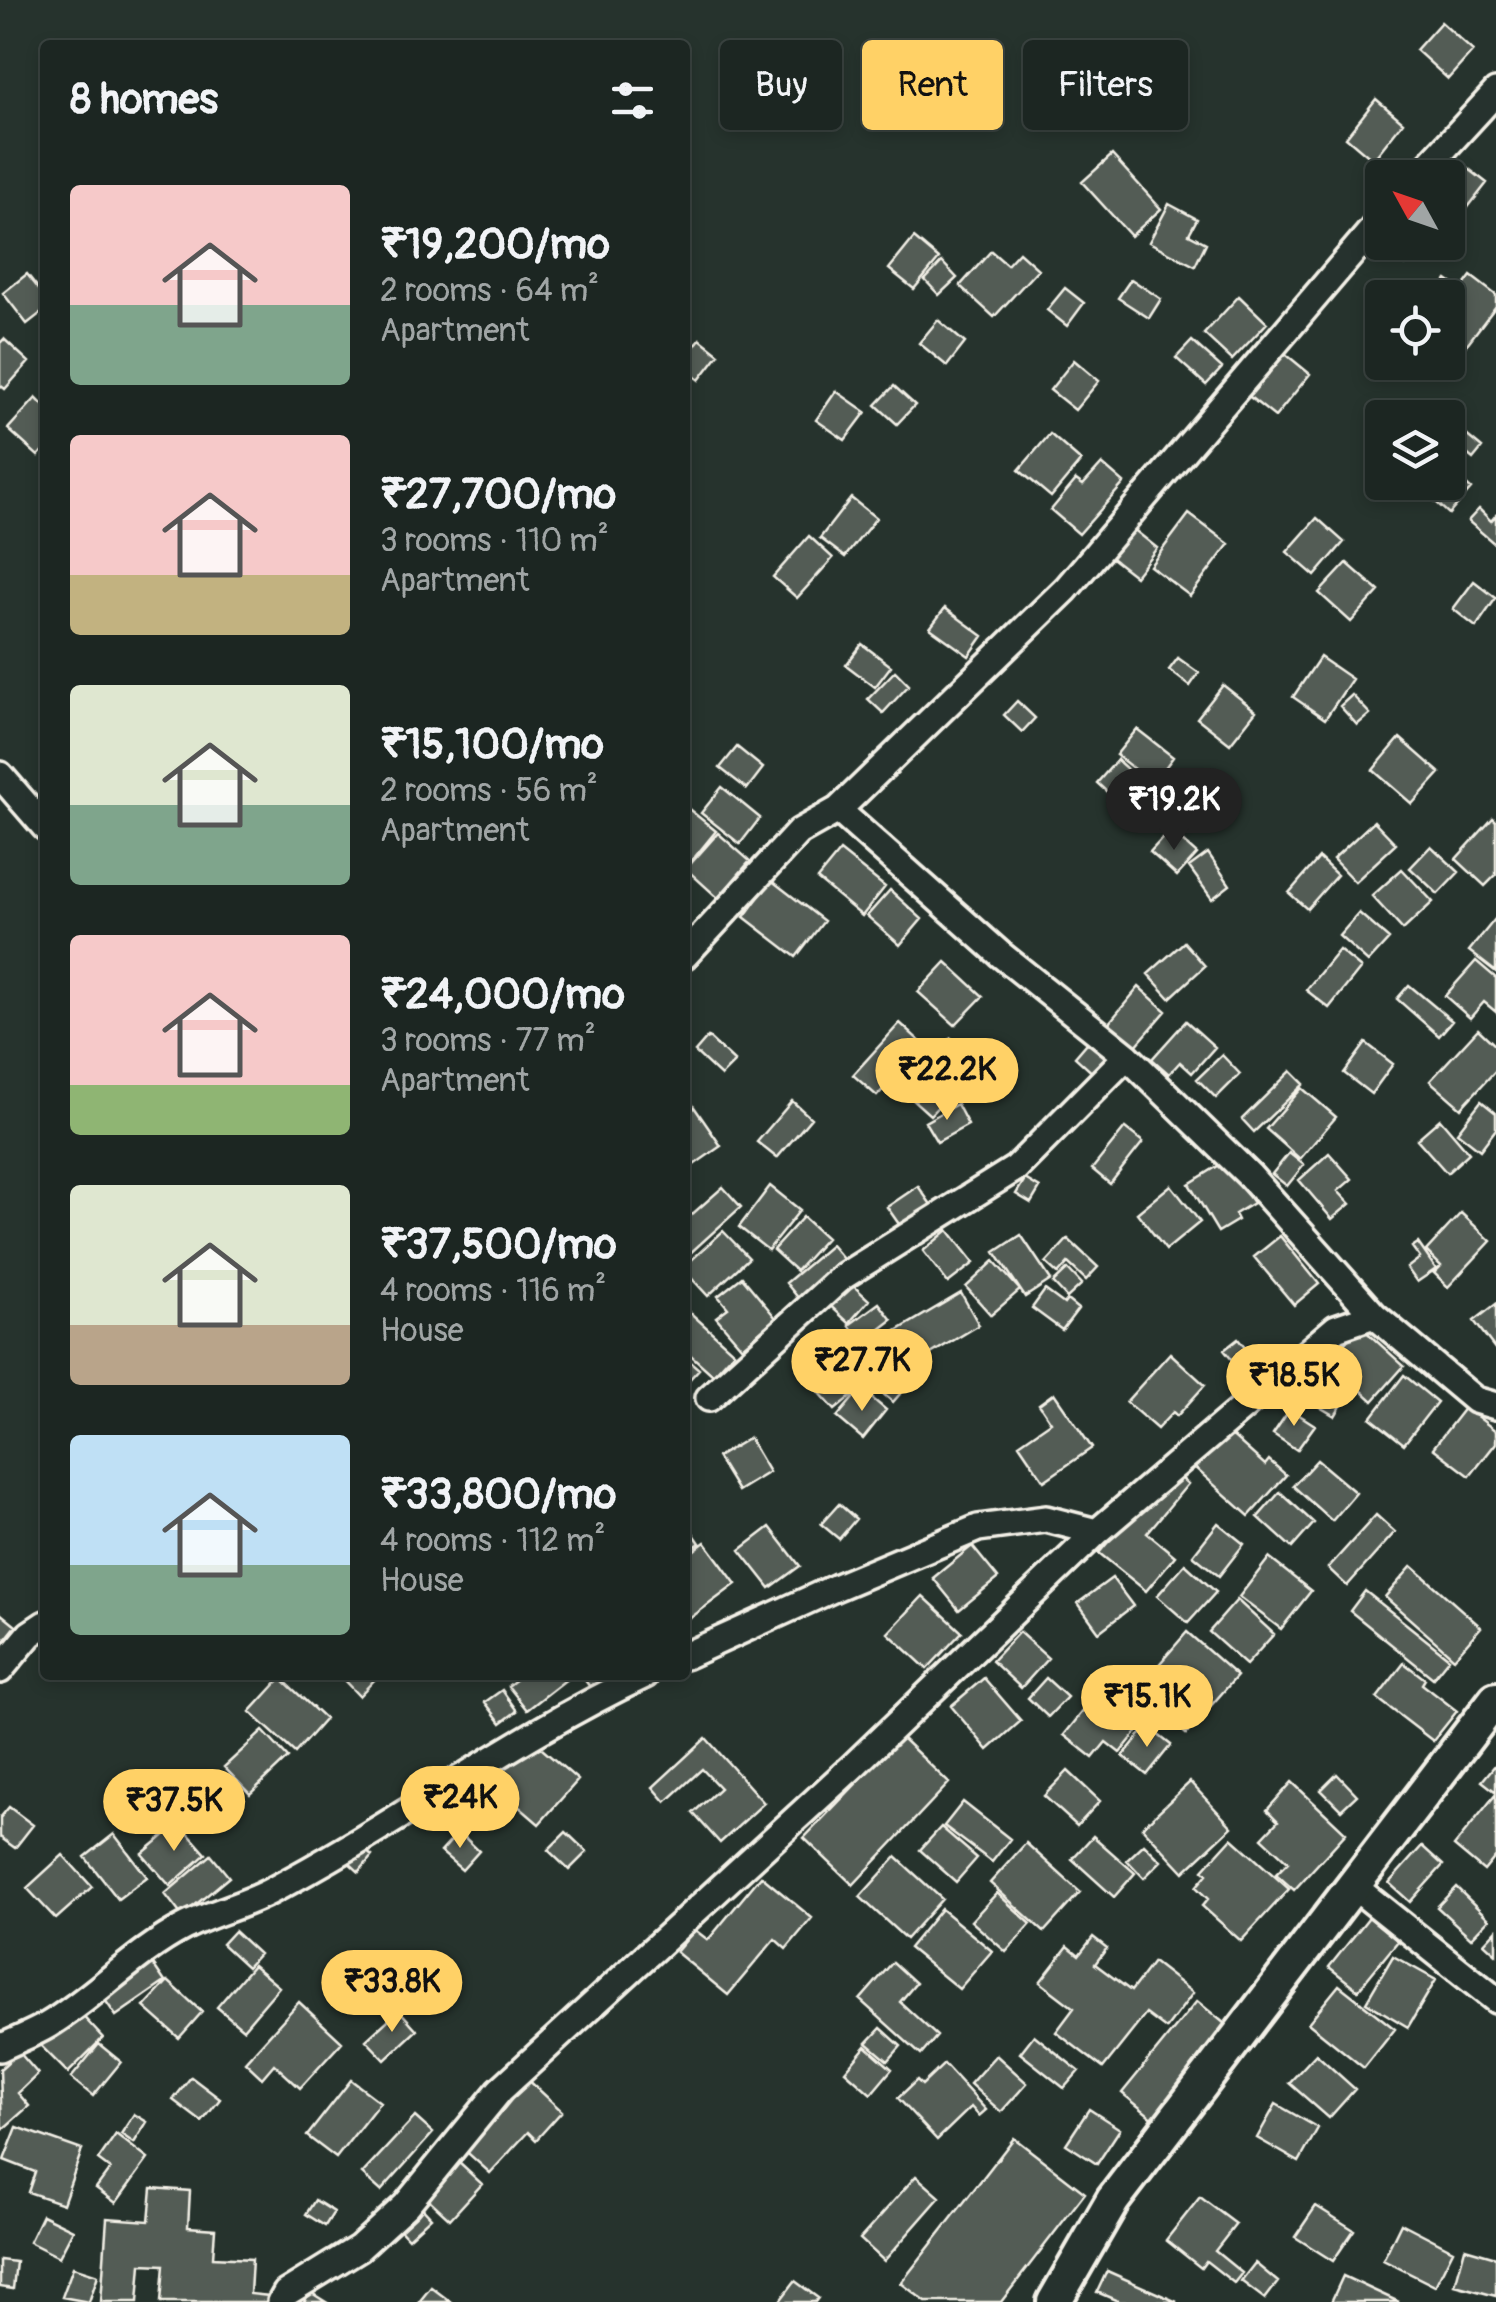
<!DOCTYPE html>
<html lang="en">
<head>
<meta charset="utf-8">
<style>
	body { margin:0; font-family:Pangolin,sans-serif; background:#29322f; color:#f1f3f6; height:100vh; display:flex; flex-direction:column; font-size:38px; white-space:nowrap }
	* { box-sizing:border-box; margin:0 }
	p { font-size:32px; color:#a0a5a5 }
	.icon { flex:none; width:55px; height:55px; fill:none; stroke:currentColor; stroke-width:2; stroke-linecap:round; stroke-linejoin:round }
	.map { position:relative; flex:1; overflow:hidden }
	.details { position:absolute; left:40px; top:40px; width:650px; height:1640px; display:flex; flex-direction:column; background:#1c2622; border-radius:10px; box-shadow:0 5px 15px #0003,0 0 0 2px #3a4340 }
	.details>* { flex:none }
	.hud { position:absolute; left:720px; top:40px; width:625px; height:90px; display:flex; gap:20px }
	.needle { width:65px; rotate:310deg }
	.buttons { position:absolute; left:1365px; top:160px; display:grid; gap:20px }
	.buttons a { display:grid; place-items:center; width:100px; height:100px; border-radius:10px; background:#1c2622; box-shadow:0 5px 15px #0003,0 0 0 2px #3a4340; font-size:50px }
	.price { position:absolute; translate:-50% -85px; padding:0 22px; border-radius:35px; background:#ffd166; color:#111; font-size:32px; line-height:65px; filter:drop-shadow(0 2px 5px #0008) }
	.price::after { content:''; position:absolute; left:50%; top:60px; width:30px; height:22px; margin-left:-15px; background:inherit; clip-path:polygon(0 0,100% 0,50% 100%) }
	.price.current { background:#222; color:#fff }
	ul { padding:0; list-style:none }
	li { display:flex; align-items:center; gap:30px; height:250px; padding:0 30px }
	li span { display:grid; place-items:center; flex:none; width:280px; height:200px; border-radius:10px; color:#555 }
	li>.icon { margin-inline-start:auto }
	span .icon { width:120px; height:120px; fill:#fffc; stroke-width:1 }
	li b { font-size:42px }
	h2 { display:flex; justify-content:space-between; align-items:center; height:120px; padding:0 30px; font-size:42px }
	.chip { padding:0 35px; border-radius:10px; background:#1c2622; box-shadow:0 5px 15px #0003,0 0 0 2px #3a4340; font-size:35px; line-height:90px }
	.chip.current { background:#ffd166; color:#111 }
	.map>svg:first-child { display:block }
	.building { fill:#525c55; stroke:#f4f1e8; stroke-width:2.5 }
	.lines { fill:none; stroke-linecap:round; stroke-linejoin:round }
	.street-casing { stroke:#f4f1e8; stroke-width:32 }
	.secondary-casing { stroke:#f4f1e8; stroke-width:40 }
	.street { stroke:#26332d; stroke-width:25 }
	.secondary { stroke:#26332d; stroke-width:32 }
</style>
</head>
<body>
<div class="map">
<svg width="1496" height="2302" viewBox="0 0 1496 2302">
	<rect width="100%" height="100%" fill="#26332d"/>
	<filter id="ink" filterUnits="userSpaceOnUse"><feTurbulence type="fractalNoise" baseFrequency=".01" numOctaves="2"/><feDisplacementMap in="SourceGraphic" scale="20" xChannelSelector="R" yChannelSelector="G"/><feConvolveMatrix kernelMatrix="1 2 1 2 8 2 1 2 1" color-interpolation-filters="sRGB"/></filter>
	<g filter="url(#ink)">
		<!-- building -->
		<path class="building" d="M1441 22 1473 51 1448 79 1416 50Z
			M1376 99 1403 122 1373 160 1346 137Z
			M1447 152 1487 183 1455 224 1448 219V178H1428Z
			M1112 155 1161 209 1131 236 1082 182Z
			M1169 204 1197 219 1189 234 1206 243 1195 266 1149 242Z
			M1382 235V242H1425L1405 265 1378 240Z
			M914 238 939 259 914 289 889 269Z
			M991 251 1007 265 1019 252 1038 269 994 317 960 286Z
			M942 262 957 278 939 295 925 280Z
			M27 274 45 297V310L27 324 3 293Z
			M1471 276 1496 295V306L1461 352 1448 341V307Z
			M1131 279 1161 299 1149 318 1118 298Z
			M1447 280 1460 289 1448 305V298L1435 296Z
			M1065 288 1084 303 1067 326 1047 310Z
			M1239 296 1267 323 1232 360 1204 334Z
			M938 320 965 343 947 366 919 343Z
			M4 339 29 362 5 389 0 385V343Z
			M700 339 719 354 699 380 685 369V358Z
			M1192 341 1222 368 1206 385 1176 358Z
			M1277 347 1310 374 1275 417 1241 390Z
			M1074 360 1099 381 1075 410 1050 390Z
			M894 386 915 405 897 424 876 405Z
			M836 391 866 412 845 440 816 420Z
			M36 398 45 407V448L38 456 8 429Z
			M1459 429 1482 448 1473 459 1450 440Z
			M1050 434 1081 461 1051 497 1019 470Z
			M1102 464 1124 483 1079 534 1051 510 1076 480 1083 485Z
			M1450 470 1471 489 1449 514 1427 494 1438 482H1448Z
			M851 498 876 518 845 557 820 538Z
			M1479 509 1491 521 1496 515V545L1468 521Z
			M1189 514 1229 544 1190 596 1150 566Z
			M1317 518 1344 542 1315 576 1287 552Z
			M1127 524 1157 548 1135 576 1104 552Z
			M809 536 833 558 797 598 773 577Z
			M1347 563 1379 591 1351 622 1319 593Z
			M1474 581 1496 598 1476 627 1453 609Z
			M945 608 983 636 969 656 930 628Z
			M862 644 891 666 875 687 846 665Z
			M1320 657 1352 679 1325 719 1293 697Z
			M1178 658 1199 673 1190 686 1169 670Z
			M895 671 909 685 883 713 868 699Z
			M1223 685 1256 711 1230 744 1197 718Z
			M1352 695 1370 714 1357 725 1340 706Z
			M1017 701 1035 718 1022 732 1004 715Z
			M1137 729 1173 757 1153 784 1116 755Z
			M1400 738 1440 773 1412 804 1373 770Z
			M737 747 763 768 747 789 720 768Z
			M1117 760 1137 778 1117 801 1097 783Z
			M1142 777 1148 784 1126 807 1120 801Z
			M722 787 760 818 740 844 701 813Z
			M685 806 716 831 685 869Z
			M1493 818 1496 821V875L1485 886 1456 859Z
			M1374 821 1396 844 1355 882 1333 859Z
			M1170 830 1197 854 1177 876 1150 852Z
			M718 833 750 861 718 898 686 869Z
			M1431 846 1459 872 1438 894 1410 868Z
			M840 851 885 887 862 916 817 879Z
			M1208 853 1230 885 1212 899 1189 867Z
			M1319 858 1337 875 1307 909 1289 893Z
			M1402 869 1433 902 1403 930 1372 896Z
			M771 880 824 921 796 957 744 917Z
			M890 890 922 919 900 945 867 916Z
			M1359 913 1389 939 1368 962 1339 936Z
			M1495 919 1496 920V972L1469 951Z
			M1184 942 1205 966 1170 998 1148 974Z
			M1339 950 1361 968 1329 1008 1306 990Z
			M1476 961 1496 978V1012L1484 1002 1470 1018 1445 996Z
			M946 962 983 996 955 1025 918 992Z
			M1409 985 1452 1021 1439 1036 1397 999Z
			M1139 987 1166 1011 1135 1047 1108 1024Z
			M1186 1021 1215 1047 1192 1073 1180 1062 1169 1074 1152 1059Z
			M900 1023 924 1045 877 1096 853 1075Z
			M1478 1029 1496 1046V1070L1461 1108 1430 1081Z
			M1093 1036 1116 1056 1097 1077 1075 1057Z
			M708 1037 735 1062 721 1076 695 1052Z
			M951 1038 968 1052 943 1082 927 1068Z
			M1366 1043 1393 1064 1371 1094 1344 1073Z
			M1222 1055 1240 1074 1216 1098 1197 1079Z
			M922 1067 950 1094 930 1115 901 1089Z
			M1291 1071 1304 1084 1254 1132 1242 1119Z
			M1302 1088 1336 1117 1300 1159 1266 1129Z
			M690 1101 721 1146 688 1169 685 1105Z
			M792 1101 811 1118 777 1158 757 1142Z
			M1481 1101 1496 1113V1129L1480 1150 1457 1132Z
			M957 1104 968 1125 937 1142 925 1122Z
			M1440 1119 1469 1153 1447 1173 1417 1139Z
			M1125 1128 1143 1142 1110 1184 1092 1169Z
			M1289 1153 1304 1165 1287 1186 1272 1174Z
			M1329 1153 1352 1179 1338 1191 1350 1204 1332 1219 1299 1180Z
			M1226 1161 1253 1203 1235 1214 1238 1220 1218 1232 1189 1184Z
			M1025 1179 1040 1188 1031 1203 1016 1194Z
			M1171 1185 1200 1222 1166 1250 1137 1213Z
			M770 1186 800 1210 768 1250 739 1227Z
			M918 1186 932 1206 901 1227 887 1207Z
			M723 1187 741 1207 687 1256 685 1213 689 1217Z
			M1461 1213 1491 1241 1448 1287 1434 1273 1441 1266 1426 1251Z
			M803 1217 826 1238 796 1271 773 1250Z
			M948 1230 974 1263 948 1283 923 1251Z
			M723 1231 749 1258 708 1296 685 1271V1266Z
			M1021 1235 1051 1280 1025 1297 995 1252Z
			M1280 1236 1319 1284 1294 1305 1254 1257Z
			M1068 1239 1098 1267 1086 1280 1068 1263 1058 1274 1046 1263Z
			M1418 1243 1436 1269 1417 1282 1407 1268 1420 1258 1412 1247Z
			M831 1245 849 1266 804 1305 786 1283Z
			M994 1261 1020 1290 991 1315 966 1287Z
			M1068 1269 1082 1284 1067 1298 1053 1283Z
			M742 1277 776 1318 742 1347 716 1317 728 1308 718 1296Z
			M846 1279 869 1300 849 1323 826 1302Z
			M1045 1290 1064 1304 1067 1300 1078 1309 1062 1330 1032 1308Z
			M961 1293 979 1325 914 1364 895 1332Z
			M879 1303 892 1320 862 1343 849 1325Z
			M1496 1304V1350L1474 1321Z
			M685 1308 734 1352 713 1375 685 1350Z
			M1360 1326 1404 1366 1373 1401 1329 1361Z
			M1238 1339 1255 1360 1241 1371 1224 1350Z
			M1170 1353 1205 1385 1177 1416 1173 1412 1157 1429 1126 1402Z
			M685 1357 699 1369 685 1384Z
			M842 1360 864 1386 835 1410 813 1385Z
			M896 1365 912 1380 893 1402 876 1388Z
			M1323 1375 1350 1391 1335 1416 1308 1400Z
			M1404 1375 1437 1402 1404 1444 1371 1418Z
			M861 1389 886 1410 863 1439 837 1417Z
			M1054 1393 1092 1448 1044 1481 1019 1444 1051 1422 1039 1404Z
			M1465 1407 1496 1431V1443L1470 1476 1433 1448Z
			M1290 1409 1315 1425 1297 1450 1273 1434Z
			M1227 1431 1265 1465 1269 1460 1286 1475 1249 1516 1194 1467Z
			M749 1438 769 1472 738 1491 717 1457Z
			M1317 1460 1356 1493 1332 1521 1293 1486Z
			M1169 1468 1188 1484 1147 1533 1175 1556 1146 1591 1099 1553Z
			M1280 1492 1314 1523 1292 1548 1258 1517Z
			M839 1504 856 1519 839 1539 821 1524Z
			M1376 1515 1395 1532 1347 1586 1328 1568Z
			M1218 1523 1244 1544 1219 1576 1193 1555Z
			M687 1524 700 1543 685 1553V1525Z
			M770 1527 800 1566 770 1588 740 1550Z
			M705 1542 736 1584 685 1622V1557Z
			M972 1546 998 1578 959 1610 933 1578Z
			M1269 1558 1311 1591 1281 1629 1239 1597Z
			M1185 1564 1216 1592 1188 1623 1157 1596Z
			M1412 1566 1481 1627 1454 1658 1385 1597Z
			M1112 1578 1133 1606 1099 1632 1078 1603Z
			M1365 1591 1449 1658 1433 1678 1350 1611Z
			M923 1596 962 1632 927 1669 888 1633Z
			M1237 1600 1274 1634 1246 1665 1209 1632Z
			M0 1613 16 1626 0 1646Z
			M1019 1632 1048 1658 1021 1688 992 1661Z
			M1187 1632 1237 1676 1186 1734 1136 1691Z
			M1404 1663 1425 1679 1422 1684 1457 1711 1433 1741 1377 1698Z
			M339 1675H379L359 1696Z
			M522 1675H572L527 1710 508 1686Z
			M581 1675H614L593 1691Z
			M281 1678 325 1719 295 1753 250 1712Z
			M984 1678 1021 1721 988 1750 951 1706Z
			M1046 1678 1067 1697 1048 1717 1028 1698Z
			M1105 1684 1148 1718 1120 1753 1106 1742 1093 1758 1064 1735Z
			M502 1690 517 1711 501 1723 485 1702Z
			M1147 1726 1171 1745 1147 1775 1123 1756Z
			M520 1730 578 1780 539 1824 502 1792 472 1826 451 1808Z
			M263 1731 288 1758 250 1794 224 1767Z
			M901 1737 949 1783 853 1885 804 1838Z
			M706 1738 764 1803 720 1843 693 1813 720 1788 702 1769 666 1802 653 1787Z
			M1496 1764V1792L1482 1781Z
			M1068 1771 1100 1801 1077 1826 1044 1796Z
			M1337 1774 1357 1795 1341 1810 1321 1790Z
			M1190 1782 1232 1827 1184 1872 1142 1827Z
			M1292 1782 1346 1833 1294 1890 1276 1874 1288 1862 1262 1838 1278 1821 1267 1810Z
			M1496 1794V1856L1484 1871 1454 1846Z
			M963 1802 1010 1839 992 1862 944 1826Z
			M9 1807 33 1825 15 1848 0 1837V1818Z
			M179 1823 206 1854 170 1886 142 1854Z
			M941 1827 977 1858 956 1882 920 1850Z
			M459 1832 479 1851 462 1870 441 1852Z
			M566 1832 587 1852 569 1870 548 1850Z
			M114 1834 147 1877 118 1899 85 1857Z
			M1093 1836 1135 1873 1114 1897 1072 1859Z
			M1232 1838 1289 1889 1241 1941 1202 1906 1208 1899 1196 1887 1207 1874 1203 1870Z
			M1026 1843 1080 1892 1044 1932 990 1883Z
			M1144 1844 1161 1861 1144 1878 1127 1860Z
			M360 1846 372 1856 359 1872 347 1861Z
			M1422 1846 1443 1865 1410 1902 1389 1883Z
			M63 1855 92 1887 56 1919 27 1888Z
			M211 1855 229 1877 182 1916 165 1894Z
			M896 1857 942 1899 906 1939 860 1897Z
			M761 1876 812 1918 786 1949 775 1939 728 1995 676 1952 695 1930 708 1940Z
			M1456 1887 1489 1919 1471 1938 1437 1907Z
			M997 1893 1031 1924 1006 1952 971 1921Z
			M941 1909 992 1951 959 1989 909 1948Z
			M1369 1917 1398 1941 1358 1990 1329 1967Z
			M1496 1930V1954L1484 1943Z
			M234 1931 259 1954 247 1967 222 1944Z
			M1093 1937 1107 1948 1095 1964 1131 1991 1153 1962 1193 1993 1166 2029 1146 2014 1103 2068 1056 2032 1074 2008 1040 1982 1068 1946 1079 1955Z
			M1393 1956 1436 1980 1408 2027 1366 2002Z
			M148 1957 165 1982 116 2016 99 1991Z
			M893 1962 916 1983 900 2002 937 2036 921 2055 860 2000Z
			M253 1965 279 1987 243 2029 217 2007Z
			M168 1981 202 2012 179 2038 144 2007Z
			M1339 1985 1395 2029 1364 2068 1308 2023Z
			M1197 2001 1230 2028 1155 2120 1122 2093Z
			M299 2002 342 2042 300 2088 274 2064 262 2078 245 2062Z
			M77 2010 103 2038 68 2073 41 2046Z
			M399 2010 417 2030 385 2060 366 2040Z
			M881 2028 901 2046 888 2061 867 2043Z
			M1034 2035 1079 2071 1064 2088 1020 2053Z
			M99 2044 121 2062 93 2096 71 2078Z
			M866 2046 892 2069 871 2094 845 2071Z
			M19 2052 38 2074 18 2093 29 2106 2 2130 0 2069Z
			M1316 2054 1355 2089 1329 2118 1289 2083Z
			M996 2055 1027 2083 1001 2112 970 2084Z
			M944 2064 986 2110 979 2116 971 2107 937 2140 898 2098 917 2080 922 2085Z
			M524 2076 562 2111 536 2140 528 2132 490 2173 460 2146Z
			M191 2077 220 2099 202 2122 173 2100Z
			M351 2080 380 2102 336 2158 307 2136Z
			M1276 2104 1318 2128 1299 2162 1257 2138Z
			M1089 2109 1120 2129 1097 2164 1066 2144Z
			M134 2114 147 2122 134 2143 121 2134Z
			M415 2117 433 2133 381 2191 362 2174Z
			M17 2127 82 2150 63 2204 28 2192 35 2172 4 2160Z
			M116 2134 148 2159 116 2203 96 2188 110 2169 98 2160Z
			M1014 2138 1085 2193 1001 2302H926L901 2283Z
			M458 2162 482 2184 450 2219 426 2197Z
			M916 2176 940 2197 884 2261 860 2239Z
			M152 2188 190 2191 188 2227 215 2229 213 2257 252 2259 250 2294 269 2296V2302H161L164 2265 141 2264 138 2302H101L107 2218 149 2221Z
			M1200 2197 1236 2224 1215 2251 1242 2273 1234 2283 1206 2261 1201 2268 1166 2240Z
			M315 2200 334 2212 325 2226 306 2214Z
			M418 2203 431 2217 408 2238 395 2224Z
			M1316 2206 1354 2230 1333 2261 1295 2237Z
			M42 2215 73 2230 59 2257 29 2242Z
			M1401 2223 1453 2250 1435 2286 1383 2260Z
			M1465 2248 1496 2257V2296L1455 2285Z
			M0 2260 16 2262 13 2289 0 2287Z
			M1255 2263 1278 2282 1265 2299 1241 2281Z
			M73 2267 98 2275 89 2302 62 2297Z
			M1107 2271 1177 2302H1120L1097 2292Z
			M1343 2276 1399 2302H1331Z
			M795 2281 818 2298 815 2302H779Z
			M431 2287 451 2302H419Z
			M310 2292 326 2302H304Z"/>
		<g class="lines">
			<!-- street casing -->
			<g class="street-casing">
				<path id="street" d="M1417 178 1496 92
					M0 775 45 827
					M838 810 1000 954 1127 1056 1250 1176 1374 1315
					M685 955 799 832 838 810 1066 589 1382 218
					M709 1398 842 1277 1016 1168 1127 1056
					M685 1656 837 1587 978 1528 1046 1519 1097 1532
					M0 1670 30 1634 45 1624
					M1352 1885 1496 2000
					M0 2048C16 2040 33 2034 48 2025 96 1996 134 1953 184 1927 211 1913 242 1906 269 1892 397 1825 513 1737 645 1675
					M281 2302 286 2293 359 2248 406 2205 500 2090 853 1766 1097 1532 1336 1328 1374 1315 1475 1400 1496 1406"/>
			</g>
			<!-- secondary casing -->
			<g class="secondary-casing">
				<path id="secondary" d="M1054 2302 1113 2200 1496 1699"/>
			</g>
			<!-- street -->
			<use href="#street" class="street"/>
			<!-- secondary -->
			<use href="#secondary" class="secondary"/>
		</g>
	</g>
</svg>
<div class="buttons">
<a><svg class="needle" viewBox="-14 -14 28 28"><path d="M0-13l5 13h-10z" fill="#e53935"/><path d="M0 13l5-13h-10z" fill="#a0a5a5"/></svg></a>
<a><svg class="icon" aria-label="locate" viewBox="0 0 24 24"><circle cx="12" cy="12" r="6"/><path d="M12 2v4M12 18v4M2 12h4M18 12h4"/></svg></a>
<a><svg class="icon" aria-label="layers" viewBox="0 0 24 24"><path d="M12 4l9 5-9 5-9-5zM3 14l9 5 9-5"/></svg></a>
</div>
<b class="price current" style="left:1174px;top:853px">₹19.2K</b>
<b class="price" style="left:947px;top:1123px">₹22.2K</b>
<b class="price" style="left:862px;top:1414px">₹27.7K</b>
<b class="price" style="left:1294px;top:1429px">₹18.5K</b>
<b class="price" style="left:1147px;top:1750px">₹15.1K</b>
<b class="price" style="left:460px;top:1851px">₹24K</b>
<b class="price" style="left:174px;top:1854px">₹37.5K</b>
<b class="price" style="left:392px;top:2035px">₹33.8K</b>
<div class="hud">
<a class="chip">Buy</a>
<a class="chip current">Rent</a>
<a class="chip">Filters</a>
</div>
<section class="details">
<h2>8 homes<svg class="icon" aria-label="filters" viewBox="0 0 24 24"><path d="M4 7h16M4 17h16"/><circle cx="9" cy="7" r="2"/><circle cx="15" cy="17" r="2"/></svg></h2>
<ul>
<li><span style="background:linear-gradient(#f6c9c9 60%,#7fa58c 0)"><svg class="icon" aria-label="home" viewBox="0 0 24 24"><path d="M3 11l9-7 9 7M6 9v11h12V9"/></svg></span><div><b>₹19,200/mo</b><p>2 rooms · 64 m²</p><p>Apartment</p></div></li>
<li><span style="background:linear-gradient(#f6c9c9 70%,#c2b280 0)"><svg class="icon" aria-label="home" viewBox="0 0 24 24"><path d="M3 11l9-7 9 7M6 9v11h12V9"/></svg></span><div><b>₹27,700/mo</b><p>3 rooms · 110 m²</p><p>Apartment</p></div></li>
<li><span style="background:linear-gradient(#dfe7d0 60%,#7fa58c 0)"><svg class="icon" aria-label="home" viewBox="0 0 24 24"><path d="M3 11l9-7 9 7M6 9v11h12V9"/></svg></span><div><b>₹15,100/mo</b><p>2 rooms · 56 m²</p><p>Apartment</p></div></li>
<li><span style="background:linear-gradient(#f6c9c9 75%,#8fb573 0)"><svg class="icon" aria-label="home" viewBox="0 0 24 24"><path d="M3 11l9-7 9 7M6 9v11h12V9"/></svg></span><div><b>₹24,000/mo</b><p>3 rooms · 77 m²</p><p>Apartment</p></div></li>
<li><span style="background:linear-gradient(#dfe7d0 70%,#b9a48a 0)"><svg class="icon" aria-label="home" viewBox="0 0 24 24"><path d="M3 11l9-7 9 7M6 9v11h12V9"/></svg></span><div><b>₹37,500/mo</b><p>4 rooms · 116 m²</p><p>House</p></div></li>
<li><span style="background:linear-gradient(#bfe0f5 65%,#7fa58c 0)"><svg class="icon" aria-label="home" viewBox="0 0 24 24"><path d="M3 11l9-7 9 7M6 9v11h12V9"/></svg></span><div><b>₹33,800/mo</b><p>4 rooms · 112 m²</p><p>House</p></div></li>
</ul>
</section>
</div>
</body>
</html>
